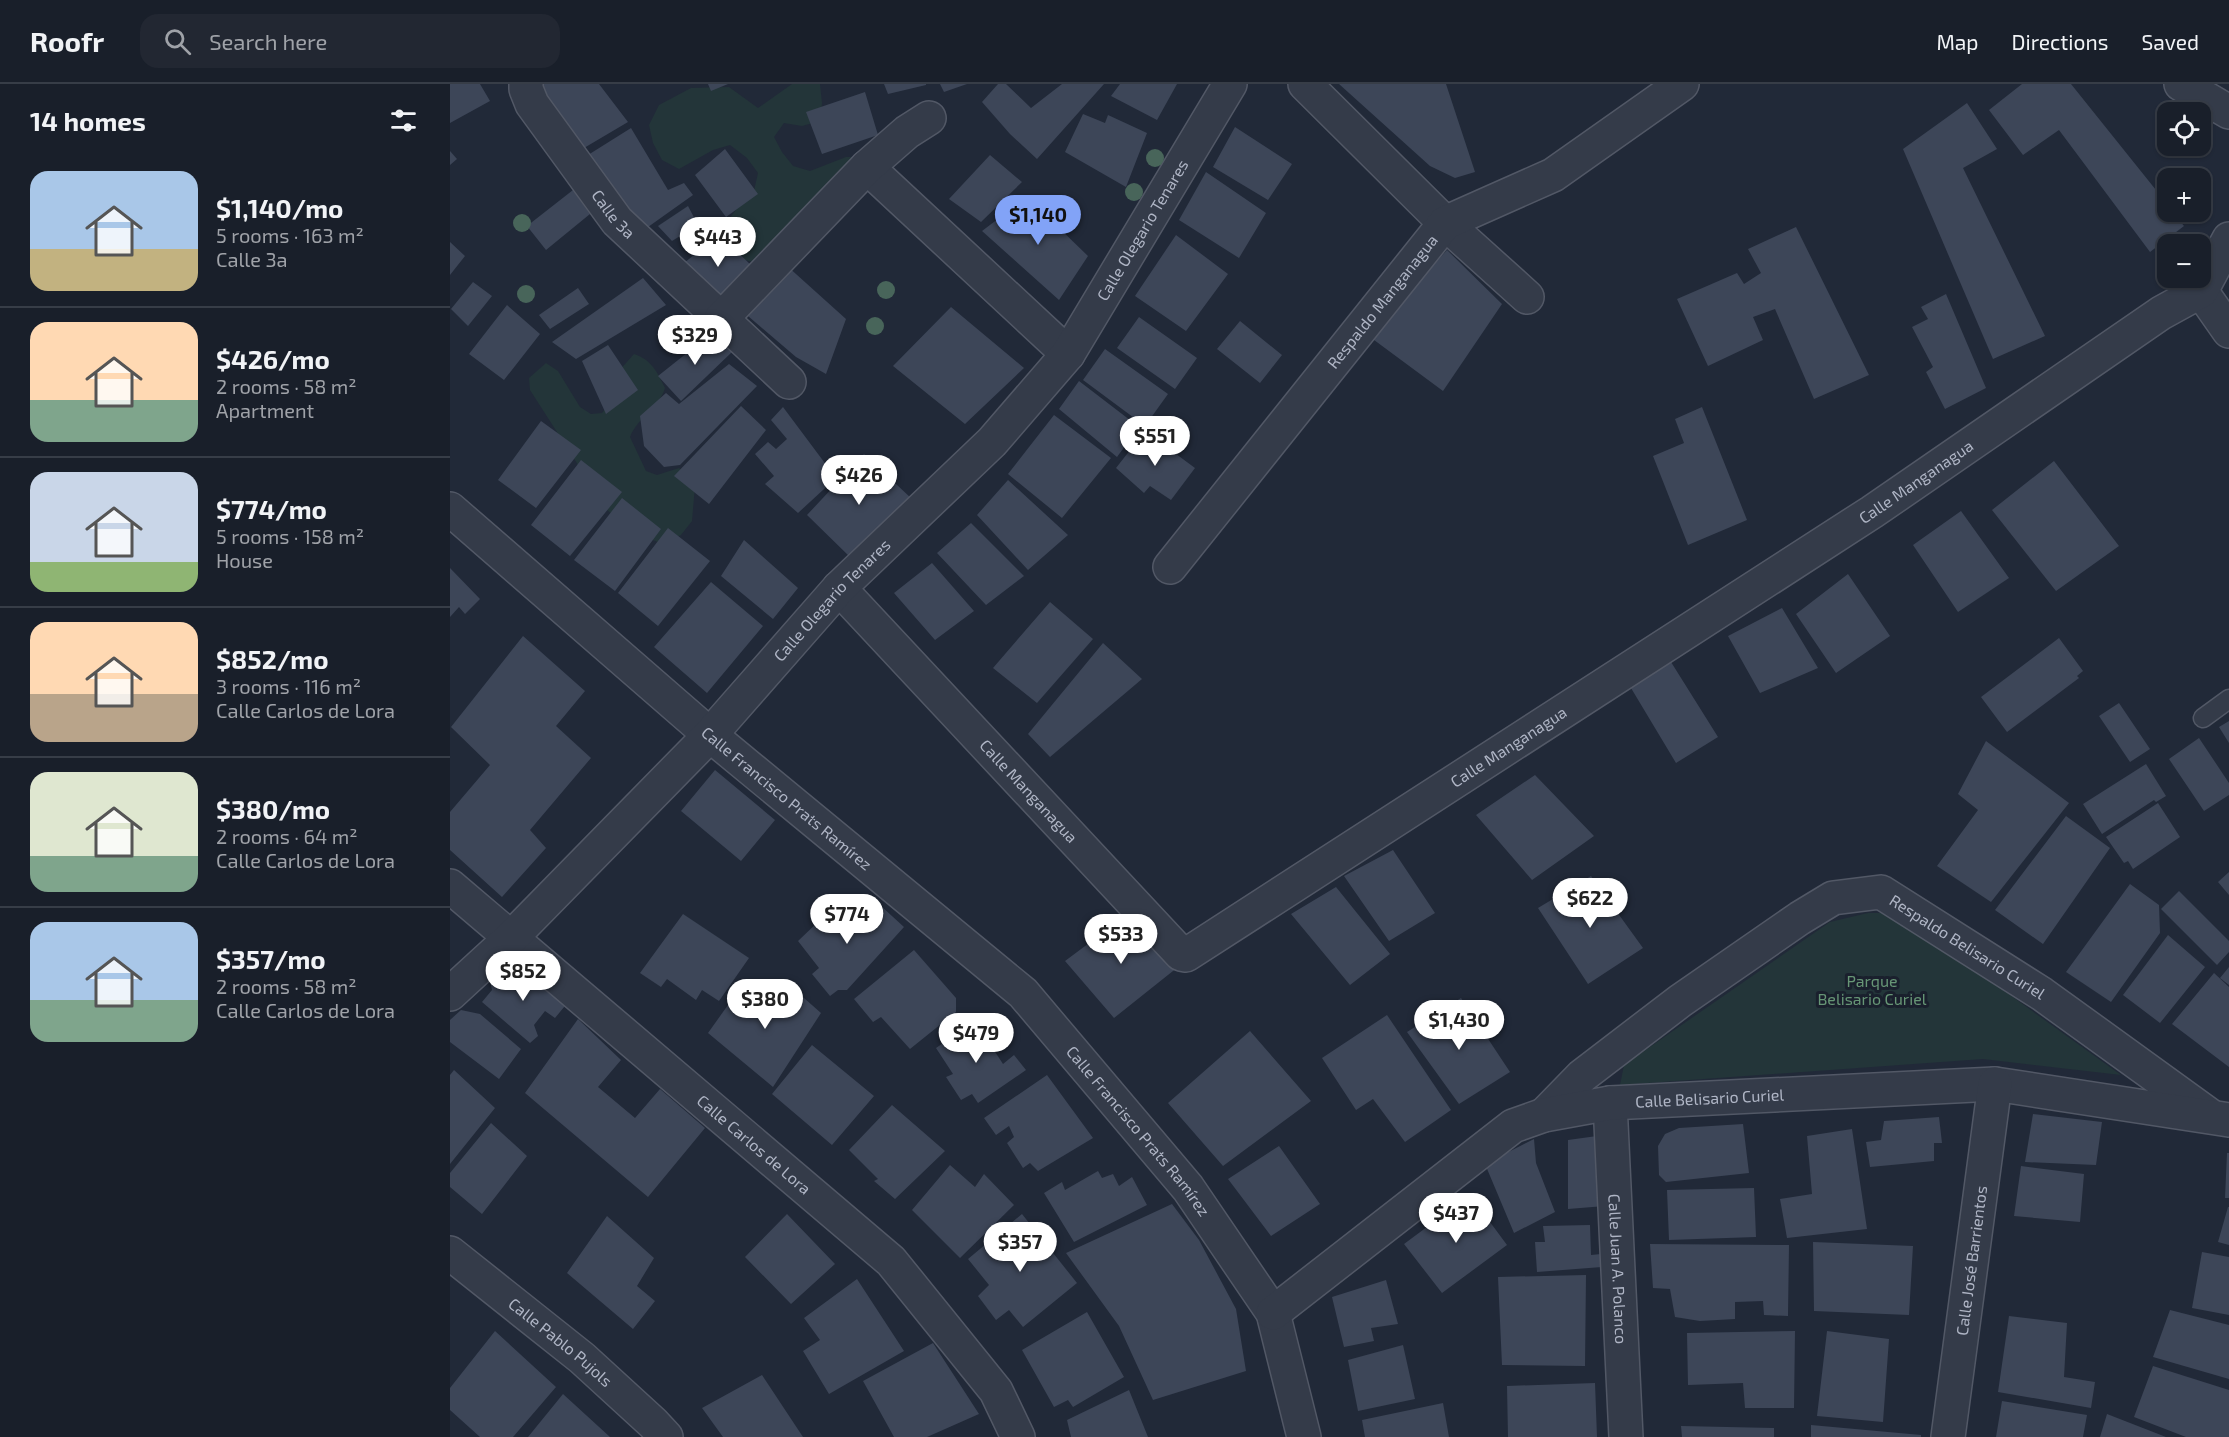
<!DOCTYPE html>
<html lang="en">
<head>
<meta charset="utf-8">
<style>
	body { margin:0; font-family:"Exo 2",sans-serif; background:#222732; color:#f1f3f6; height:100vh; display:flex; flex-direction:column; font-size:22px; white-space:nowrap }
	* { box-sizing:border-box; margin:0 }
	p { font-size:20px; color:#9fa2a8 }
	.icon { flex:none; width:33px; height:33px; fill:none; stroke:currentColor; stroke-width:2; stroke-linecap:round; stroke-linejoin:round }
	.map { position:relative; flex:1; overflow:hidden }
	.details { display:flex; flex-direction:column; background:#191f2a; width:450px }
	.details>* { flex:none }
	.controls { position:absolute; left:1707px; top:18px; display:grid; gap:12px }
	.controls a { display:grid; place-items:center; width:54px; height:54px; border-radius:12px; background:#191f2a; box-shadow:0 2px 4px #0004,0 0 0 2px #373d47; font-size:30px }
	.price { position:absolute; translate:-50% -51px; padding:0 14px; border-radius:21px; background:#fff; color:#222; font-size:20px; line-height:39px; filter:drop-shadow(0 2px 3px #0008) }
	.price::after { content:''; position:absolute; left:50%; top:36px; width:18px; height:14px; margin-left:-9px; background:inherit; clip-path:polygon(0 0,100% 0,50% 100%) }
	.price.selected { background:#82a3f7; color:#111 }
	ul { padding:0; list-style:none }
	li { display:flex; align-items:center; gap:18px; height:150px; padding:0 30px }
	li+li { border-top:2px solid #373d47 }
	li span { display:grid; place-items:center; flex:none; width:168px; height:120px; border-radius:18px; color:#555 }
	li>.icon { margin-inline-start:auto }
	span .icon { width:72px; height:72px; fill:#fffc; stroke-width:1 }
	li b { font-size:26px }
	h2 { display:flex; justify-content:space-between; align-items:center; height:72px; padding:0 30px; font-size:26px }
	header { display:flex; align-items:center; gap:36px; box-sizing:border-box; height:84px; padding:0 30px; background:#191f2a; border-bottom:2px solid #373d47 }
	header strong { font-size:28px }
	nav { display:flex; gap:33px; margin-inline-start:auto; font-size:21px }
	.search { width:420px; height:54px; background:#222732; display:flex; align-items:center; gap:15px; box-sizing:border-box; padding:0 21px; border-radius:18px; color:#9fa2a8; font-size:22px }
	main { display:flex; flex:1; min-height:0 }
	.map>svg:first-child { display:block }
	.green { fill:#233539 }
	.building { fill:#3d4658 }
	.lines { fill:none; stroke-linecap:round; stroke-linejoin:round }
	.service-casing { stroke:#525866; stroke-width:21 }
	.minor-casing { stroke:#525866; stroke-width:36 }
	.service { stroke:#343b49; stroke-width:18 }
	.minor { stroke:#343b49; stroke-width:33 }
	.tree { fill:#48655a }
	.labels { text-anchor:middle; stroke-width:6; stroke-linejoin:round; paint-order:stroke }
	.street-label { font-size:16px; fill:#afb5c5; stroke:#1a202d }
	.park-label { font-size:16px; fill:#679676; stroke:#1a202d }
</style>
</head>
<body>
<header>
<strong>Roofr</strong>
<div class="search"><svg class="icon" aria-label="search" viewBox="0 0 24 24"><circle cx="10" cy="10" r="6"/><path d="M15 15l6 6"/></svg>Search here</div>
<nav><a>Map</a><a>Directions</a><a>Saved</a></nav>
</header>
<main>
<section class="details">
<h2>14 homes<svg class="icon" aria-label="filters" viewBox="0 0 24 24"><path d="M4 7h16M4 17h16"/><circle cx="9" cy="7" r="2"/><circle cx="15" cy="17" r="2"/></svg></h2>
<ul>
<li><span style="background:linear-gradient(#a9c7e8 65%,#c2b280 0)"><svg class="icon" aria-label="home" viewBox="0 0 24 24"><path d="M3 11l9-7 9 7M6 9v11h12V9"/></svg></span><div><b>$1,140/mo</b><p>5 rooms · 163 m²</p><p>Calle 3a</p></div></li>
<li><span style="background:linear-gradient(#ffd9b3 65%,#7fa58c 0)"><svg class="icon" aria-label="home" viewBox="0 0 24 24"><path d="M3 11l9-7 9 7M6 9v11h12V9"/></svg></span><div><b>$426/mo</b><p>2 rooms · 58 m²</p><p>Apartment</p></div></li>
<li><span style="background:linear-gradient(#c9d6e8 75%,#8fb573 0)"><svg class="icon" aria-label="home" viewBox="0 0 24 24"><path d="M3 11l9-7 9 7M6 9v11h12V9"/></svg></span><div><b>$774/mo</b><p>5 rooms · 158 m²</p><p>House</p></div></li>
<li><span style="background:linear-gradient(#ffd9b3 60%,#b9a48a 0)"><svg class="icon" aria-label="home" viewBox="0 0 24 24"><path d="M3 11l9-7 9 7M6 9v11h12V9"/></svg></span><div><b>$852/mo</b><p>3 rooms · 116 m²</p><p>Calle Carlos de Lora</p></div></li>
<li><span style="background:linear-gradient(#dfe7d0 70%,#7fa58c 0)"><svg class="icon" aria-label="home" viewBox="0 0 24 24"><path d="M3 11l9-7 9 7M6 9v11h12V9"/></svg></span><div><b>$380/mo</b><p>2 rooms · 64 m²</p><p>Calle Carlos de Lora</p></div></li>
<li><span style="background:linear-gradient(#a9c7e8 65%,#7fa58c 0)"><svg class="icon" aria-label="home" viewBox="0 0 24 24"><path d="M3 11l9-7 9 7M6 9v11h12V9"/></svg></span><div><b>$357/mo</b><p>2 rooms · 58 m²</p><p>Calle Carlos de Lora</p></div></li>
</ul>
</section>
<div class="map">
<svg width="1779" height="1353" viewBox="0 0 1779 1353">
	<rect width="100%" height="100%" fill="#212938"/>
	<!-- green -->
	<path class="green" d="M342 0H370L372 19 370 37 352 42 334 39 324 53 332 68 343 82 360 87 396 73H415L309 180 292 175 281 158 277 138 288 123 303 111 308 89 297 74 280 61 263 66 229 85 212 76 203 59 199 41 209 21 241 4 279 3 308 24Z
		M184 270C202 276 207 288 215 304 209 324 188 333 180 353L196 387 207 391 229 384 239 391 245 402 242 437 231 451 220 457 208 458 184 449 157 426 80 306 79 294 96 279 108 287 130 323 141 330 152 329 159 321 168 288Z
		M1418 829H1446L1671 991 1533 975 1170 1001 1174 981 1380 838Z"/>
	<!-- building -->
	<path class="building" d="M0 0H30L40 17 0 39Z
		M93 0H149L178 38 134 64 92 5Z
		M258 0H278L261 7Z
		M434 0H476V1L438 10Z
		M490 0H517L494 8Z
		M548 0H556L581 24 612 0H654L587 75 560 50 532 18Z
		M670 0H727L707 36 661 12Z
		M889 0H996L1025 88 1005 94 980 82Z
		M1572 0H1621L1718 121V128H1722L1734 142 1700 168 1609 46 1573 71 1539 26Z
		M415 8 428 51 372 70 356 28Z
		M1517 19 1547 65 1513 84 1595 252 1543 275 1453 65Z
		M633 30 655 39 658 31 697 49 676 103 615 68Z
		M785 43 842 80 818 116 763 83Z
		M181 44 218 106 234 99 243 111 191 148 138 71Z
		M275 65 308 110 276 133 245 91Z
		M0 67 7 75 0 81Z
		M540 71 572 98 531 138 499 115Z
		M756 88 816 129 789 174 729 136Z
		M123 106 140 130 96 166 77 142Z
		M577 113 638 172 609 216 532 147Z
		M238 122 248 141 222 157 208 142Z
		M1346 143 1419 291 1364 315 1325 225 1303 233 1313 256 1258 282 1227 215 1287 189 1294 200 1311 189 1298 165Z
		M269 150 306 186 276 213H256L233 180Z
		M726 151 778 190 736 247 685 212Z
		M0 158 15 172 0 191Z
		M997 166 1052 220 993 307 920 253Z
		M336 181 396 235 376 290 346 273 298 232Z
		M193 194 216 221 126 275 102 258Z
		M23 198 42 212 18 242 1 225Z
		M128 204 139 220 100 245 89 231Z
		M1496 210 1536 304 1495 325 1476 288 1483 283 1462 243 1478 235 1471 223Z
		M57 221 90 250 54 296 19 270Z
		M501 223 574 284 515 340 443 282Z
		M689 233 747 274 725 305 667 264Z
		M790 237 832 271 810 299 767 265Z
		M262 249 282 268 231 317 208 292Z
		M158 261 188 306 156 330 132 277Z
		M655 265 718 310 695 342 633 296Z
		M279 280 307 302 230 381 214 383 194 362 190 332 216 309 229 320Z
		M629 297 689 343 667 373 609 325Z
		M291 322 316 346 259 420 224 392Z
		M333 323 386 394 348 429 315 400 324 392 305 370 318 358 326 365 337 355 321 336Z
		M1252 323 1297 436 1238 461 1203 372 1234 359 1225 335Z
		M604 331 661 374 612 434 558 390Z
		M91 337 131 366 86 424 48 396Z
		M695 347 745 384 721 416 700 402 694 409 666 384Z
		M414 370 462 415 400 473 357 431Z
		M131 376 172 408 120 472 81 441Z
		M1604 377 1669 462 1606 507 1542 426Z
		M558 396 618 451 578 486 527 431Z
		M172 414 211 445 165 507 124 476Z
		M1511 427 1559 494 1508 528 1463 461Z
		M521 439 574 492 536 521 487 469Z
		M218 444 260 477 208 542 168 509Z
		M294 456 348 504 323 535 271 492Z
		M482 479 524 527 485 556 444 509Z
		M0 484 30 515 15 530 9 523 0 533Z
		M1398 490 1440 552 1386 589 1346 530Z
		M261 498 313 542 257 609 204 563Z
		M600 518 643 555 587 619 543 584Z
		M1332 524 1368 584 1310 609 1278 552Z
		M73 552 135 607 106 642 141 674 80 746 96 764 52 813 0 766V728L40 681 1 643Z
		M1609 554 1633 587 1627 592 1629 594 1557 648 1531 613Z
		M653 559 692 595 600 673 578 650Z
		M1221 578 1268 653 1226 679 1181 604Z
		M1669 619 1700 665 1680 678 1649 632Z
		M1779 637V659L1769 643Z
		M1749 654 1779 699V711L1754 727 1719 675Z
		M1536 657 1619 719 1541 818 1487 782 1528 726 1508 710Z
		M1696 680 1716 712 1706 718 1704 716 1652 750 1633 720Z
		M265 686 325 736 291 777 231 727Z
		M1085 691 1144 752 1082 796 1026 731Z
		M1708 719 1730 753 1683 785 1678 777 1674 779 1656 753Z
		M1616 732 1660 764 1593 860 1545 826Z
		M943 766 985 829 939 857 894 792Z
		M1779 788V811L1768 798Z
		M1141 792 1193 864 1138 900 1088 824Z
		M1680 800 1709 821 1710 849 1661 918 1616 888Z
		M886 803 940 870 900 901 841 830Z
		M1729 807 1779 857V868L1767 881 1711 825Z
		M392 815 404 827 401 836 409 845 431 822 454 843 397 906H388L380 912 362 890 369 884 348 857Z
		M233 830 299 874 269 917 252 906 246 916 217 895 211 903 190 889Z
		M678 830 728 883 664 934 615 877Z
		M1718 851 1755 883 1710 939 1673 911Z
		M464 866 506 914V928L460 965 431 933 423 938 404 915Z
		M1779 883V901L1770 894Z
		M68 884 94 906 98 900 119 917 105 934 95 927 84 941 88 952 80 959 32 918 42 906 40 897 44 892Z
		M1764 889 1779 903V983L1722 940Z
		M337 899 371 929 323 1003 258 949 293 900 323 924Z
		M1011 914 1060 988 1009 1020 957 948Z
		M11 926 30 930 71 965 49 995 0 958V936Z
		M937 931 1001 1026 955 1058 923 1015 906 1026 872 974Z
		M128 935 171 976 148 1003 185 1034 210 1005 255 1044 198 1113 75 1009Z
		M525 937 553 980 564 971 576 986 528 1019 522 1010 511 1016 496 993 503 990 486 964Z
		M800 947 861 1017 773 1082 718 1019Z
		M362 961 424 1012 382 1061 322 1010Z
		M4 986 45 1024 0 1080V991Z
		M597 991 643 1054 588 1087 580 1079 573 1084 557 1059 564 1053 559 1042 546 1051 534 1034Z
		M442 1021 495 1067 445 1115 424 1097 428 1095 399 1066Z
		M1583 1030 1652 1038 1646 1081 1575 1078Z
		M1489 1033 1492 1059H1484V1077L1420 1083 1416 1058 1431 1056 1434 1037Z
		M41 1039 77 1072 32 1130 0 1103V1089Z
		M1293 1040 1299 1089 1216 1098 1209 1091 1208 1062 1215 1050 1229 1044Z
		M1402 1045 1417 1145 1337 1154 1330 1115 1362 1110 1357 1052Z
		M1147 1052 1155 1122 1118 1125V1056Z
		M1084 1055 1086 1079 1105 1128 1064 1149 1035 1080Z
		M829 1062 870 1120 821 1152 778 1095Z
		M1777 1069H1779V1114H1775Z
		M500 1081 525 1103 534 1090 564 1121 510 1174 462 1126Z
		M1571 1082 1634 1090 1630 1138 1564 1132Z
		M648 1087 652 1094 663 1090 669 1102 682 1093 697 1121 624 1158 594 1109 612 1098 615 1106Z
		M1304 1104 1306 1153 1219 1156 1217 1106Z
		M1020 1111 1057 1161 992 1209 954 1160Z
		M722 1120 749 1156 786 1225 796 1287 703 1316 669 1242 616 1169Z
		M1778 1123H1779V1161L1768 1158Z
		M337 1130 385 1180 341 1220 295 1173Z
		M572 1130 627 1199 573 1243 559 1226 546 1236 528 1212 539 1201 518 1175Z
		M157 1132 204 1174 187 1202 205 1217 183 1245 117 1189Z
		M1140 1141 1141 1171 1151 1170 1152 1183 1087 1188 1085 1158H1095L1093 1142Z
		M1363 1158 1463 1162 1459 1231 1364 1227Z
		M1200 1160 1339 1161 1338 1232 1314 1231 1313 1217 1285 1218V1235L1250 1237 1225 1233 1220 1205 1203 1204Z
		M1752 1168 1779 1173V1231L1742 1224Z
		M1136 1191 1135 1282 1052 1281 1048 1193Z
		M407 1195 454 1267 379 1310 353 1267 370 1256 354 1234Z
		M936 1196 948 1240 921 1244 924 1257 894 1263 882 1213Z
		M1720 1226 1779 1241V1295L1703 1273Z
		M637 1228 674 1293 623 1323 618 1316 604 1323 572 1266Z
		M1559 1232 1617 1239 1614 1293 1645 1298 1641 1324 1548 1308Z
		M45 1247 106 1303 63 1353H30L0 1326V1304Z
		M1345 1247 1344 1324H1295L1293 1299 1238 1301 1237 1249Z
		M1377 1247 1439 1255 1433 1338 1367 1332Z
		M483 1259 529 1330 477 1353H444L413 1297Z
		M953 1261 965 1315 908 1327 898 1276Z
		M1703 1282 1779 1306V1353H1736L1684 1333Z
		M312 1291 353 1353H273L252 1324Z
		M1145 1299 1147 1353H1058L1057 1302Z
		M679 1306 698 1353H621L617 1336Z
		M113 1310 160 1353H78Z
		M1552 1317 1637 1331 1633 1353H1546Z
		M993 1319 999 1353H915L912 1336Z
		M1657 1330 1716 1353H1650Z
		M1361 1341 1471 1351V1353H1361Z
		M1231 1342 1324 1344V1353H1232Z"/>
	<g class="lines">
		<!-- service casing -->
		<g class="service-casing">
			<path id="service" d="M1753 634 1779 615"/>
		</g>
		<!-- minor casing -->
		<g class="minor-casing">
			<g id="minor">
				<path id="s1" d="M76 0V5L82 20 167 137 339 298"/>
				<path d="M855 0 995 139 1077 213"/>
				<path d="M1731 0 1779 28"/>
				<path d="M417 83 618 270"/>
				<path d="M1751 207 1779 247"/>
				<path d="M271 235 417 83 457 48 479 34"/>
				<path id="s2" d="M0 425 260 651 573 909 738 1104 823 1229 854 1353"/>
				<path id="s3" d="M720 483 995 139 1103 91 1232 0"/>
				<path id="s4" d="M389 504 731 870 736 871 1422 428 1711 229 1751 207 1779 155"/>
				<path id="s5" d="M0 802 441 1177 546 1307 568 1353"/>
				<path id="s6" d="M0 910 61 854 260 651 389 504 542 358 618 270 780 0"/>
				<path id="s7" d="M1160 1019 1176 1353"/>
				<path id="s8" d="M1094 1031 1132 992 1230 917 1350 834 1383 814 1431 808 1592 910 1758 1030"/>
				<path id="s9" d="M0 1169 132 1274 203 1339 216 1353"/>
				<path id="s10" d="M823 1229 1063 1042 1094 1031 1160 1019 1545 1000 1779 1036"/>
				<path id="s11" d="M1498 1353 1545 1000"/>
			</g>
		</g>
		<!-- service -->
		<use href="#service" class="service"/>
		<!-- minor -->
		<use href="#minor" class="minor"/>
	</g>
	<!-- trees -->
	<g class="tree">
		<circle cx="705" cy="74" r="9"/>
		<circle cx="684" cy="108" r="9"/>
		<circle cx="72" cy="139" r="9"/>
		<circle cx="436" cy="206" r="9"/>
		<circle cx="76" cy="210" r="9"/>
		<circle cx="425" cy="242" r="9"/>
	</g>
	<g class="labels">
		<!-- street labels -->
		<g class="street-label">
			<text dy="6" stroke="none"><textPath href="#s1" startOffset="158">Calle 3a</textPath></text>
			<text dy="6" stroke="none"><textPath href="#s6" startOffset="1035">Calle Olegario Tenares</textPath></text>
			<text dy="6" stroke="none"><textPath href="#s3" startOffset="340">Respaldo Manganagua</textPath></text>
			<text dy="6" stroke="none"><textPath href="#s4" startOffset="1376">Calle Manganagua</textPath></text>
			<text dy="6" stroke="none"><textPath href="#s6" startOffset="549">Calle Olegario Tenares</textPath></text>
			<text dy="6" stroke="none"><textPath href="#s4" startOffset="890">Calle Manganagua</textPath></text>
			<text dy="6" stroke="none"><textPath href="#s4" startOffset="278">Calle Manganagua</textPath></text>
			<text dy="6" stroke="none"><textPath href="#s2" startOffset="444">Calle Francisco Prats Ramírez</textPath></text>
			<text dy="6" stroke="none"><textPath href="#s8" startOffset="513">Respaldo Belisario Curiel</textPath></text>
			<text dy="6" stroke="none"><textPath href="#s10" startOffset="504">Calle Belisario Curiel</textPath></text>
			<text dy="6" stroke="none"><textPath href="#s2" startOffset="930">Calle Francisco Prats Ramírez</textPath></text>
			<text dy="6" stroke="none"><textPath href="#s5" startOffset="399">Calle Carlos de Lora</textPath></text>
			<text dy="6" stroke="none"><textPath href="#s11" startOffset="178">Calle José Barrientos</textPath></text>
			<text dy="6" stroke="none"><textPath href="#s7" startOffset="166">Calle Juan A. Polanco</textPath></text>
			<text dy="6" stroke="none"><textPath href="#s9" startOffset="142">Calle Pablo Pujols</textPath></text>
		</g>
		<!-- park labels -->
		<g class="park-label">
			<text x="1422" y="903">Parque<tspan x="1422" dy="18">Belisario Curiel</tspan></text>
		</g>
	</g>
</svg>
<div class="controls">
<a><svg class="icon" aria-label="locate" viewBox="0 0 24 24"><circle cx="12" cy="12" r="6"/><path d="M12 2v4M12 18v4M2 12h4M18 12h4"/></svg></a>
<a>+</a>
<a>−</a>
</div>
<b class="price selected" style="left:588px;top:162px">$1,140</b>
<b class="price" style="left:268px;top:184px">$443</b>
<b class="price" style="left:245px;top:282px">$329</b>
<b class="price" style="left:705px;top:383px">$551</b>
<b class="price" style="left:409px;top:422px">$426</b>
<b class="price" style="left:1140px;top:845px">$622</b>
<b class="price" style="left:397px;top:861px">$774</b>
<b class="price" style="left:671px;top:881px">$533</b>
<b class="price" style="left:73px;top:918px">$852</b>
<b class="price" style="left:315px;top:946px">$380</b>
<b class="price" style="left:1009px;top:967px">$1,430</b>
<b class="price" style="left:526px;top:980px">$479</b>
<b class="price" style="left:1006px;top:1160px">$437</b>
<b class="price" style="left:570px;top:1189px">$357</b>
</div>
</main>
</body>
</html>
